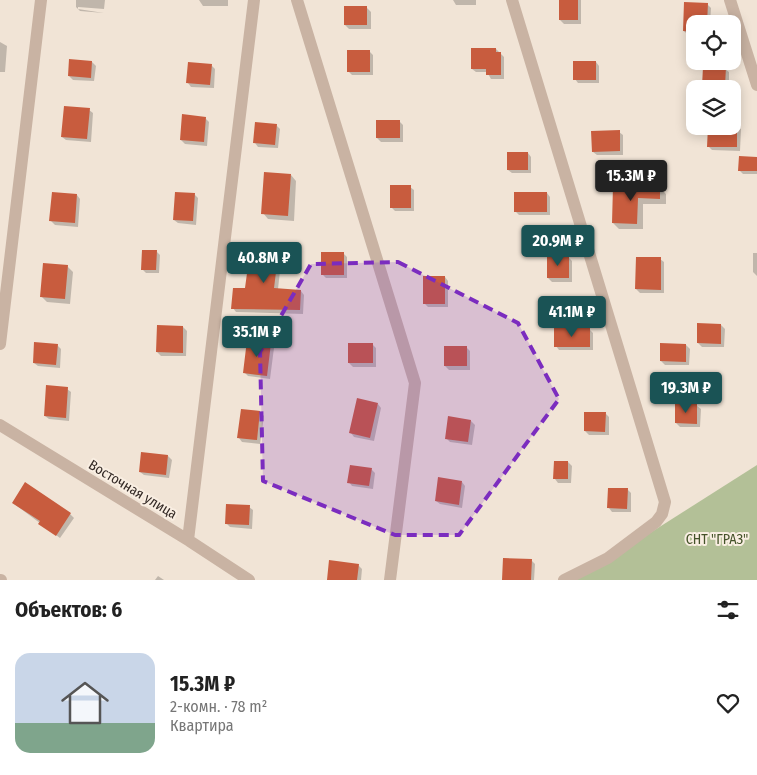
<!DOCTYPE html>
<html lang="ru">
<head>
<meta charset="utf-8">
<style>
	body { margin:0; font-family:"Fira Sans Condensed",sans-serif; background:#f2f2f2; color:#222; height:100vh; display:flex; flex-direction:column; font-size:19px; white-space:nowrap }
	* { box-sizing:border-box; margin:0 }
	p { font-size:16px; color:#767676 }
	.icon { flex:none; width:28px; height:28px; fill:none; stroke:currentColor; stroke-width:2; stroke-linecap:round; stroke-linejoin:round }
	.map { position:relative; height:580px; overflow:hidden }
	.side { display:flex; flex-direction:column; background:#fff; flex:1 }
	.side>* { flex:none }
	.controls { position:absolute; left:686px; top:15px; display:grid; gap:10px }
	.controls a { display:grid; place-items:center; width:55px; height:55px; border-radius:10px; background:#fff; box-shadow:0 2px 12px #0003; font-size:25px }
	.price { position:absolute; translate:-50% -42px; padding:0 11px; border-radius:5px; background:#1a5355; color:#fff; font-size:16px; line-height:32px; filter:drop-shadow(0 1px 2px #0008) }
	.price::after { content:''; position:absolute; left:50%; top:30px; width:15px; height:11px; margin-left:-8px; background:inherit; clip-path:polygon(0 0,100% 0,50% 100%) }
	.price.selected { background:#222; color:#fff }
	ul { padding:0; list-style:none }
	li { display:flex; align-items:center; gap:15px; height:125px; padding:0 15px }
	li span { display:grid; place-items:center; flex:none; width:140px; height:100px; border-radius:15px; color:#555 }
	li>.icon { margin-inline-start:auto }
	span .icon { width:60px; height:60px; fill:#fffc; stroke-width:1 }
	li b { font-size:21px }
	h2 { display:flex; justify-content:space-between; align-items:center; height:60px; padding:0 15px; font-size:21px }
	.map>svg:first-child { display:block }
	.green { fill:#b3c097 }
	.shadow { fill:#0003 }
	.building { fill:#c85c3e }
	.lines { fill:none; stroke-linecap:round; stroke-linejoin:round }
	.minor { stroke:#c9b3a3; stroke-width:12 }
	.marked { fill:#7b2cbf; fill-opacity:0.2; stroke:#7b2cbf; stroke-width:4; stroke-dasharray:10 6; stroke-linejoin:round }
	.labels { text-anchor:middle; stroke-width:4; stroke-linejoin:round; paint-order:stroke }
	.street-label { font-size:14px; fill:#332925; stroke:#f9eee2 }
	.park-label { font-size:14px; fill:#445229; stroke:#f9eee2 }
</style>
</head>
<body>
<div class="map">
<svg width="757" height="580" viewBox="0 0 757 580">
	<rect width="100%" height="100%" fill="#f1e4d6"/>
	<!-- green -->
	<path class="green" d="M757 465V580H576Z"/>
	<!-- shadow -->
	<path class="shadow" d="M76 0H105L104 9 78 7V9L104 13 80 11 76 7Z
		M199 0H228V6H203Z
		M453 0H476V5H456Z
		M560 0H581V24H564L560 20Z
		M707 4 711 8 710 24H695V35H688L684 31Z
		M367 8 371 12V29H349L345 25Z
		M0 42 7 46 5 72H0Z
		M496 49 504 57V79H491L487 72H476L472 69Z
		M370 52 373 55V75H352L348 71Z
		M70 61 92 62 96 66 94 81 73 80 69 76Z
		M596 62 599 66V83H578L575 79Z
		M211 65 215 69 214 88 191 87 188 83Z
		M725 69 729 72V89H707L703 85Z
		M733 98 737 102 736 125 741 129 740 151 712 150 708 146 732 126Z
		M89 110 93 113 91 142 66 140 62 137Z
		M205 118 209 122 207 146 185 144 181 140Z
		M399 121 403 125V142H381L377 138Z
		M276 125 280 129 278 148 258 147 255 143Z
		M619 132 623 135V155H597L593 152Z
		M528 153 531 157V173H512L508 170Z
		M757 158V174H743L739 170Z
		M291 175 296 181 294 221 268 219 263 213Z
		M410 187 414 190V211H395L391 207Z
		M614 187 660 188 666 194V204H643V229H619L613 223Z
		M547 193 550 197V215H519L515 211Z
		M194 194 198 198 196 225 178 223 174 220Z
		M77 195 80 199 78 227 55 225 51 221Z
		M279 249 282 253 278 289 301 291 304 295 303 314 236 312 233 308Z
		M156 251 160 255 159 273H146L142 269Z
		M343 253 347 257V278H326L323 275Z
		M753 253H757V276L753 272Z
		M568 257 572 261V282H552L548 278Z
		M660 259 664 262V293H640L636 289Z
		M67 266 73 272 70 304 47 302 41 296Z
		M445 277 448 281V307H428L425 304Z
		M721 325 725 329 724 347H702L698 343Z
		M183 327 187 331 186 356H161L157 352Z
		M589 329 593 333V350H559L556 346Z
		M57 345 61 349 60 368 38 366 34 363Z
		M270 345 274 348 270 379 248 376 244 372Z
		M373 345 376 348V367H353L349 363Z
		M686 345 690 349 689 365H665L661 361Z
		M466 347 470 351V370H449L445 366Z
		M67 389 71 392 69 421 49 419 45 416Z
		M378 404 381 408 374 441 354 437 351 433Z
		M697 406 701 409 700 427H680L676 423Z
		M242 410 260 412 264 416 260 444 242 442 239 438Z
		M605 413 609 417V435H589L585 431Z
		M449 418 471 421 475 425 472 445 450 442 446 438Z
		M168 456 172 460 169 478 144 475 140 472Z
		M568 462 572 466 571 483H558L555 479Z
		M371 469 375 473 373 489 352 486 349 482Z
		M462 482 465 486 462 508 440 504 436 501Z
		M627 489 631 493V512H612L609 508Z
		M13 503 70 514 74 518 60 538Z
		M249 507 253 510 252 529 230 527 226 523Z
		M531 560 535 564 534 580H503Z
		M358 565 362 569 361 580H328Z
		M158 576 164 580H155Z"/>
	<!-- building -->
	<path class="building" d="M559 0H578V20H559Z
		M684 2 708 3 707 24H695V32L683 31Z
		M344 6H367V25H344Z
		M471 48H496V52H501V75H486V69H471Z
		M347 50H370V72H347Z
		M69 59 92 61 91 78 68 76Z
		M573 61H596V80H573Z
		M188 62 212 64 210 85 186 83Z
		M703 67H726L725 86H702Z
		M64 106 90 108 87 139 61 137Z
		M182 114 206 117 204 142 180 140Z
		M376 120H400V138H376Z
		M255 122 277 124 275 145 253 143Z
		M708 126H737V147H707Z
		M620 130V151L592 152 591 131Z
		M507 152H528V170H507Z
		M739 156 757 157V171H738Z
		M264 172 291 174 288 216 261 214Z
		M390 185H411V208H390Z
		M613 186H660V199L638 198 637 224 612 223Z
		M52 192 77 194 75 223 49 221Z
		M175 192 195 193 193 221 173 220Z
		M514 192H547V212H514Z
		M251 244 279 248 274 288 301 290 300 310 231 309 233 288H245Z
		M142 250H157L156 270H141Z
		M321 252H344V275H321Z
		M547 256H569V278H547Z
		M636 257H661V290L635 289Z
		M43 263 68 265 65 299 40 297Z
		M423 276H445V304H423Z
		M697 323 721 324V344L697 343Z
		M157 325 183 326V353L156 352Z
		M554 328H590V347H554Z
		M247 340 271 343 267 376 243 373Z
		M34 342 58 344 56 365 33 363Z
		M348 343H373V363H348Z
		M660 343 686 344V362L660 361Z
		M444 346H467V366H444Z
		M46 385 68 387 66 418 44 416Z
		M357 398 378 403 370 438 349 433Z
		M675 404H697V424L675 423Z
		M241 409 260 411 257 440 237 438Z
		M584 412H606L605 432 584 431Z
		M448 416 471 420 468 442 445 439Z
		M141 452 168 455 166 475 139 472Z
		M554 461H568V479H553Z
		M350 465 372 468 369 486 347 483Z
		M438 477 462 481 459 505 435 501Z
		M25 482 71 513 56 536 38 524 40 521 12 503Z
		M608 488H628L627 509 607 508Z
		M226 504 250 505 249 525 225 524Z
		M503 558 532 559 531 580H502Z
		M329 560 359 564 357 580H327Z"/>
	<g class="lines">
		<!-- minor -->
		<path class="minor" d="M297 0 415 383 390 580
			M512 0 665 502 662 514 656 522 608 558 564 580
			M730 0 757 85
			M0 344 41 0
			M0 425 188 540 249 580
			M188 540 254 0
			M0 580H1"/>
	</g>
	<!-- marked area -->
	<path class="marked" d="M398 262 518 323 559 399 459 535H395L263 481 260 352 311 264Z"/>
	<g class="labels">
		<!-- street labels -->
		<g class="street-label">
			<text transform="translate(133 489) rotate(31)" y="5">Восточная улица</text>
		</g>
		<!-- park labels -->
		<g class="park-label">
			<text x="717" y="544">СНТ "ГРАЗ"</text>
		</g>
	</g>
</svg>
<div class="controls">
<a><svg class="icon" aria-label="locate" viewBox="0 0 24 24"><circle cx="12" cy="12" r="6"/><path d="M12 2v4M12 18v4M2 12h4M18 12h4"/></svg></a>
<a><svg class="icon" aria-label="layers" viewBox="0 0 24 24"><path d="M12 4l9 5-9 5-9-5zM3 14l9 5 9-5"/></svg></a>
</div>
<b class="price selected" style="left:631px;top:202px">15.3M ₽</b>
<b class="price" style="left:558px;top:267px">20.9M ₽</b>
<b class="price" style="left:264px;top:284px">40.8M ₽</b>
<b class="price" style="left:572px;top:338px">41.1M ₽</b>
<b class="price" style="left:257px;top:358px">35.1M ₽</b>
<b class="price" style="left:686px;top:414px">19.3M ₽</b>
</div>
<section class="side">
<h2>Объектов: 6<svg class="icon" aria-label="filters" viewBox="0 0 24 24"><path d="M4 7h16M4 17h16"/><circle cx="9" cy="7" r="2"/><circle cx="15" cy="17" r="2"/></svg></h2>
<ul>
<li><span style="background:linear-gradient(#c9d6e8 70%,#7fa58c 0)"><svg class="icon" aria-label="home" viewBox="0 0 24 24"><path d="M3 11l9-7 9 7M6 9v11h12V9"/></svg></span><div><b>15.3M ₽</b><p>2-комн. · 78 m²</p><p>Квартира</p></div><svg class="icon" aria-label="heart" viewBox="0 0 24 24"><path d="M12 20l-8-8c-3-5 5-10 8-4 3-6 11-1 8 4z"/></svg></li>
</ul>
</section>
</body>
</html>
